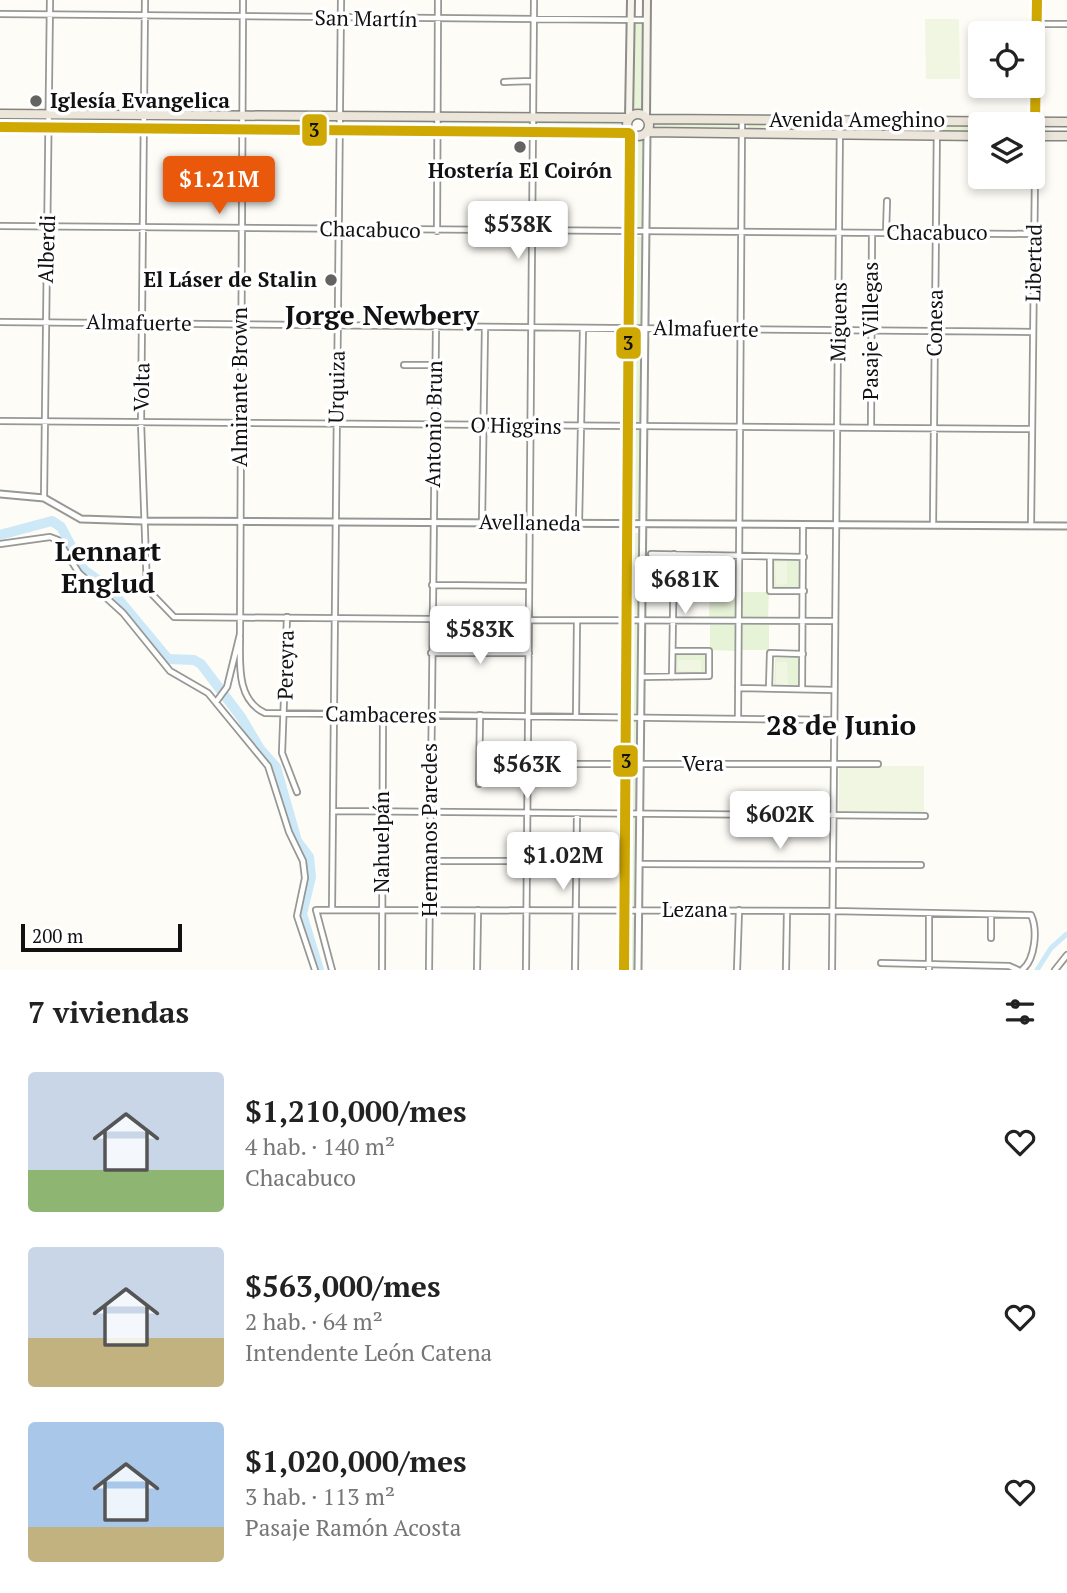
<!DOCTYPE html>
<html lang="es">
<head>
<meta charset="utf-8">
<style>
	body { margin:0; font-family:"PT Serif",serif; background:#f6f6f6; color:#222; height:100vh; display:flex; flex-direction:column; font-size:26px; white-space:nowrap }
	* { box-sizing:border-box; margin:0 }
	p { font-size:23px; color:#767676 }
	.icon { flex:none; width:38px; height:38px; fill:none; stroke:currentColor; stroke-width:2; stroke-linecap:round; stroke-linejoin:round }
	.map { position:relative; height:970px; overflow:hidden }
	.side { display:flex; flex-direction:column; background:#fff; flex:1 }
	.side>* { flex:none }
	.fabs { position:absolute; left:968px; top:21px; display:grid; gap:14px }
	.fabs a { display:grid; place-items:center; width:77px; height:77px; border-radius:7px; background:#fff; box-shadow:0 4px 10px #0003; font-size:35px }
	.scale { position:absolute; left:21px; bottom:18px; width:161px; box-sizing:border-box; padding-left:7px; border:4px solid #111; border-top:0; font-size:19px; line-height:24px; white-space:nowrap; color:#111; -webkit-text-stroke:5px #fff; paint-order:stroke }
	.price { position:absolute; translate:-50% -60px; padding:0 16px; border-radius:7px; background:#fff; color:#222; font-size:23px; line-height:46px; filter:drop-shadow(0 2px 4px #0008) }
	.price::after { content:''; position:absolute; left:50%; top:42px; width:21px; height:16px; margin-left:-10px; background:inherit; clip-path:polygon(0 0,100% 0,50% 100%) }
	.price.on { background:#ea580c; color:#fff }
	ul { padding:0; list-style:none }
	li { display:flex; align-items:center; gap:21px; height:175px; padding:0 28px }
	li span { display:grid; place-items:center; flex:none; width:196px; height:140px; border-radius:7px; color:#555 }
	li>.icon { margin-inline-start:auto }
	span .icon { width:84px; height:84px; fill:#fffc; stroke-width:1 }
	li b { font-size:30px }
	h2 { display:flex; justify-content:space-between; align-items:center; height:84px; padding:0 28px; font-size:30px }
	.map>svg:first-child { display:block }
	.green { fill:#e7f3d7 }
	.pitch { fill:#f0f6e1 }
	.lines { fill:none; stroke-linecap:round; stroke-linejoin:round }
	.canal { stroke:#cde8f7; stroke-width:5 }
	.river { stroke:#cde8f7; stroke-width:10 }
	.minor-casing { stroke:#979795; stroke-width:8 }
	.tertiary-casing { stroke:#979795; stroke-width:9 }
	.secondary-casing { stroke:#8e8d8b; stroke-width:10 }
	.trunk-casing { stroke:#858482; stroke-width:11 }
	.minor { stroke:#fffffe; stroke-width:4.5 }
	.tertiary { stroke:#fffffe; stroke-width:5 }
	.secondary { stroke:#f6f4eb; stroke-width:6 }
	.trunk { stroke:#ece5da; stroke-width:8 }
	.bus-1-casing { stroke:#fff; stroke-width:16 }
	.bus-1 { stroke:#cfa803; stroke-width:10 }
	.poi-dot { fill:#646362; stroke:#fff; stroke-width:2.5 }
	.labels { text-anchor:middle; stroke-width:7; stroke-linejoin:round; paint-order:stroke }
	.street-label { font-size:21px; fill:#111; stroke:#fff }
	.poi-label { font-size:21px; font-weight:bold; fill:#111; stroke:#fff; text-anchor:start }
	.district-label { font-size:28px; font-weight:bold; fill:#111; stroke:#fff }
	.line-badge { stroke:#fff; stroke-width:2.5 }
	.pale-badge-label { font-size:19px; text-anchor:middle; font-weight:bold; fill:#111 }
</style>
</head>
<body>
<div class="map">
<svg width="1067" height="970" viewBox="0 0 1067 970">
	<rect width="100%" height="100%" fill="#fdfcf7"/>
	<!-- green -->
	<path class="green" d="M634 23 643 24V112H634Z
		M0 118H45V124L0 125Z
		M141 118V125H53V119Z
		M151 118H239V125H151Z
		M245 119H334V125L246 126Z
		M345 120H433L434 126 345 127Z
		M441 122H529V129H441Z
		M536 123H624V130H536Z
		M651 123H740V129L652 130Z
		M836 123V130L748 131V124Z
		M846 124 932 125V132L846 131Z
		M942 125H980V132H942Z
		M634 140H643V229H634Z
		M632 236 642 237 641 325H632Z
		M631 333H640V422L631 421Z
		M631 430H640V518H631Z
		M631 533H639L638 615H630Z
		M677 559H706V589L676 588Z
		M774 560 799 561V589L774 588Z
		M742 592H769L768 618 742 617Z
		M710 593H736V618H709Z
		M628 625H637V713H628Z
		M710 625H736V651L710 650Z
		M742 625H769V650H742Z
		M675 655H706V675L675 674Z
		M775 658H800L799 686H774Z
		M628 720H637V760H628Z
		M627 772H636V811H627Z
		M627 817 636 818V906H627Z
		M627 917H636V970H626Z"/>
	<!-- pitch -->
	<path class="pitch" d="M925 19H959L960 79H926Z
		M787 561V584L776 585 775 562Z
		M691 563H703V586H692Z
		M678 660H701V672L678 671Z
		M776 662H787L788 685H776Z
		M839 766H924V815H839Z"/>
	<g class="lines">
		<!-- canal -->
		<path class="canal" d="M1037 970 1051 948 1067 934"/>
		<!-- river -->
		<path class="river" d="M0 535 52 521 61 527 84 570 109 588 168 659 194 660 201 664 241 717 260 749 276 767 297 841 309 857 311 877 302 914 319 970"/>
		<!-- minor casing -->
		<g class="minor-casing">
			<path id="minor" d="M145 0 141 423 147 589 174 617 432 619
				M0 14 647 20
				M1036 24H1067
				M504 82 533 81
				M0 226 1034 234
				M437 231 438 0
				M886 233 887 201
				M0 322 1033 332
				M404 365H435
				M0 421 1032 429
				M871 428 872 233
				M44 498 50 0
				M482 522 485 327
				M579 523 583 328
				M933 525 937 121
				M1031 526 1037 0
				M0 544 50 537 58 540 79 573 123 613 170 671 208 693 268 766 289 832 303 861 305 878 297 916 315 970
				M651 554 804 557
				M770 557V591H804
				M432 585 529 586
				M673 591 707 590 709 555
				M287 617 282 753 297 792
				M529 620 835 621
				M240 637C240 663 236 700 265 713L833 720
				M431 653H529
				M641 677 709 676V651H673
				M672 677 674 554
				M738 688 833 690
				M769 688 770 653 803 654
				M802 689 803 525
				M216 702 227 687 240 634 243 0
				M576 716 577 621
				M738 718 742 120
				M528 764H878
				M479 784 480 715
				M333 811 925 816
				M430 861H527
				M639 864 921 865
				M332 909 341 0
				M929 913V970
				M991 915V938
				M881 963 1009 966 1018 970
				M332 970 316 910 832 911 1031 915C1038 930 1035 960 1022 970
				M382 970 383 715
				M429 970 436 326
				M477 970 478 910
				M526 970 534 0
				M575 970 577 813
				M737 970 739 910
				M786 970 787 911
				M832 970 840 121
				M1055 970 1067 955"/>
		</g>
		<!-- tertiary casing -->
		<g class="tertiary-casing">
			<path id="tertiary" d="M0 494 44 498 81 519 143 521 1067 526
				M624 970 630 134
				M638 970 647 133"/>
		</g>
		<!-- secondary casing -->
		<g class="secondary-casing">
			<path id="secondary" d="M629 118 631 0
				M646 118 647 0"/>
		</g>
		<!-- trunk casing -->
		<g class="trunk-casing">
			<path id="trunk" d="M627 125a11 11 0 1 1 22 0a11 11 0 1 1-22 0Z
				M0 114 629 118
				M647 119 1067 122
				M0 127 629 133
				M647 132 980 136
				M1032 136H1067"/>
		</g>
		<!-- minor -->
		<use href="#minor" class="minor"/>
		<!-- tertiary -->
		<use href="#tertiary" class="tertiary"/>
		<!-- secondary -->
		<use href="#secondary" class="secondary"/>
		<!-- trunk -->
		<use href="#trunk" class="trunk"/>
		<!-- bus-1 casing -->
		<g class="bus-1-casing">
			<path id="bus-1" d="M1035 122 1037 0
				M0 127 629 133
				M624 970 630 134"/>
		</g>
		<!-- bus-1 -->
		<use href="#bus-1" class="bus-1"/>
	</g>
	<!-- markers -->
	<g class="poi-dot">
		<circle cx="36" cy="101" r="7"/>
		<circle cx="520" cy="147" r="7"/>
		<circle cx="331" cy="280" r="7"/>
	</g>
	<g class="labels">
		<!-- street labels -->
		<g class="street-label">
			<text transform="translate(366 19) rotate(1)" y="7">San Martín</text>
			<text x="857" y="127">Avenida Ameghino</text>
			<text transform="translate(370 230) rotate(1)" y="7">Chacabuco</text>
			<text x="937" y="240">Chacabuco</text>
			<text transform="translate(47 249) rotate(-88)" y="7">Alberdi</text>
			<text transform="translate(1034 263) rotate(-89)" y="7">Libertad</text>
			<text transform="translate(839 322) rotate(-89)" y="7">Miguens</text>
			<text transform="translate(139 323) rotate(1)" y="7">Almafuerte</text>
			<text transform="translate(935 323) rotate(-89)" y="7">Conesa</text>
			<text transform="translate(706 329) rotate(1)" y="7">Almafuerte</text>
			<text transform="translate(871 331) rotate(-90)" y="7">Pasaje Villegas</text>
			<text transform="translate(142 387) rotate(-89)" y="7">Volta</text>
			<text transform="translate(240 387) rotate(-90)" y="7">Almirante Brown</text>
			<text transform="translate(337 387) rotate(-89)" y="7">Urquiza</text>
			<text transform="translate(434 424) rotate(-89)" y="7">Antonio Brun</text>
			<text transform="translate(516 426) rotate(1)" y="7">O'Higgins</text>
			<text transform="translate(530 523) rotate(1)" y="7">Avellaneda</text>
			<text transform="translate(286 665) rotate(-89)" y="7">Pereyra</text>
			<text transform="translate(381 715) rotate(1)" y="7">Cambaceres</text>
			<text x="703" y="771">Vera</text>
			<text transform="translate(430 830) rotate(-90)" y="7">Hermanos Paredes</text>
			<text transform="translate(382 842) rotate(-90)" y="7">Nahuelpán</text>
			<text x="695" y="917">Lezana</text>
		</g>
		<!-- poi labels -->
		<g class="poi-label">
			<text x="50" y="108">Iglesía Evangelica</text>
			<text x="520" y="178" text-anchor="middle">Hostería El Coirón</text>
			<text x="317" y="287" text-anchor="end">El Láser de Stalin</text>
		</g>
		<!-- district labels -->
		<g class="district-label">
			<text x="382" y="325">Jorge Newbery</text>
			<text x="108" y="561">Lennart<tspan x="108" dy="32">Englud</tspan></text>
			<text x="841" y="735">28 de Junio</text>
		</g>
	</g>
	<g class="line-badge">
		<rect x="301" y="113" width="27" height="34" rx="7" fill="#cfa803"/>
		<rect x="615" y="326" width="27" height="34" rx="7" fill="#cfa803"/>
		<rect x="612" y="744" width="27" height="34" rx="7" fill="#cfa803"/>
	</g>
	<g class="pale-badge-label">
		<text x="314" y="137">3</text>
		<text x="628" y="350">3</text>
		<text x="626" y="768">3</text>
	</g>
</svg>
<div class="fabs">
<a><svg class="icon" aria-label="locate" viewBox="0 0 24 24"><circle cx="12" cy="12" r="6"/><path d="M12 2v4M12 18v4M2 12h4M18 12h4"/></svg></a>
<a><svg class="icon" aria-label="layers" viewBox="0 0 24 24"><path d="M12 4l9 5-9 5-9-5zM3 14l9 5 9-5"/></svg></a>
</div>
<div class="scale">200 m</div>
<b class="price on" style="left:219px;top:216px">$1.21M</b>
<b class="price" style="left:518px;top:261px">$538K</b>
<b class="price" style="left:685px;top:616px">$681K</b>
<b class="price" style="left:480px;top:666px">$583K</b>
<b class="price" style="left:527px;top:801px">$563K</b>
<b class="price" style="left:780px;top:851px">$602K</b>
<b class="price" style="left:563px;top:892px">$1.02M</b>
</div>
<section class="side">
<h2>7 viviendas<svg class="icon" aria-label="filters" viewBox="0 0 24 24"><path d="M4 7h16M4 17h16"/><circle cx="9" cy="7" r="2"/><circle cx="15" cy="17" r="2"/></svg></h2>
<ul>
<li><span style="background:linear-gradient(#c9d6e8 70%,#8fb573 0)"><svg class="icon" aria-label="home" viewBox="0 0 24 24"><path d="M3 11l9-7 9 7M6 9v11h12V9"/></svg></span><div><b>$1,210,000/mes</b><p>4 hab. · 140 m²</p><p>Chacabuco</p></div><svg class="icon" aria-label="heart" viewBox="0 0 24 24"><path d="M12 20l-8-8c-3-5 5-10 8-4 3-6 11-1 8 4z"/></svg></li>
<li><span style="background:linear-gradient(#c9d6e8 65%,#c2b280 0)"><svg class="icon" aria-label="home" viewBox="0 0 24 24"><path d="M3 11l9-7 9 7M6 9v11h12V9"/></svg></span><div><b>$563,000/mes</b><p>2 hab. · 64 m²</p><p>Intendente León Catena</p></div><svg class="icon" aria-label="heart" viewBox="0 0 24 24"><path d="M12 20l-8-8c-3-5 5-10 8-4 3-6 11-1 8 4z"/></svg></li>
<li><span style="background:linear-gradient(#a9c7e8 75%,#c2b280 0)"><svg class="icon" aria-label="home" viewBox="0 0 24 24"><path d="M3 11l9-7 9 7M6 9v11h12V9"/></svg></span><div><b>$1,020,000/mes</b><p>3 hab. · 113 m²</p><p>Pasaje Ramón Acosta</p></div><svg class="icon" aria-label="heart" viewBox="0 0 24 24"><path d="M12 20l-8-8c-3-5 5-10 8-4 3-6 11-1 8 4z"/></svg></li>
</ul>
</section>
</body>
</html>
